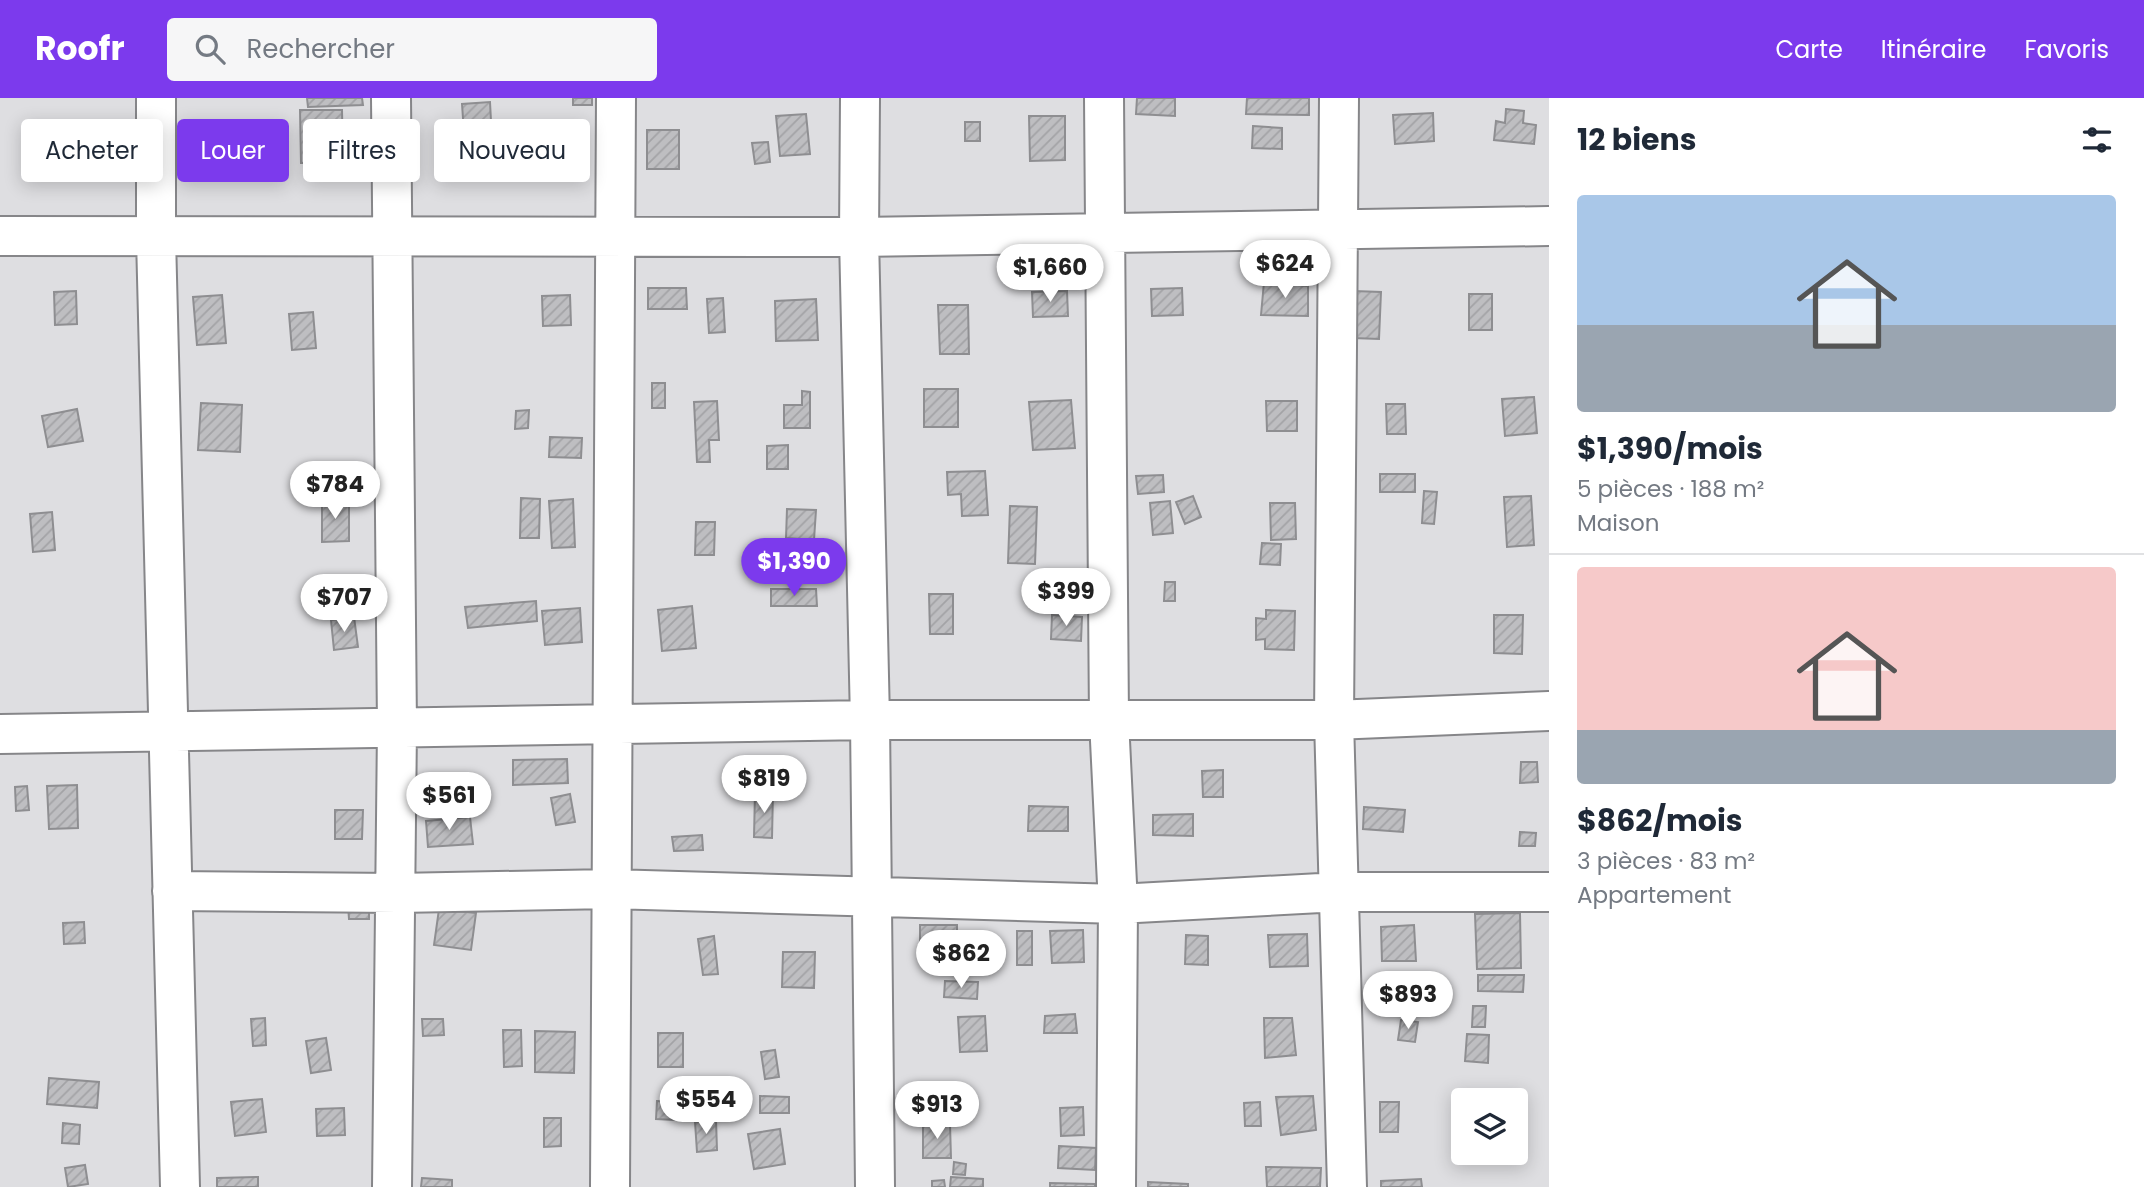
<!DOCTYPE html>
<html lang="fr">
<head>
<meta charset="utf-8">
<style>
	body { margin:0; font-family:Poppins,sans-serif; background:#f6f6f7; color:#1f2937; height:100vh; display:flex; flex-direction:column; font-size:26px; white-space:nowrap }
	* { box-sizing:border-box; margin:0 }
	p { font-size:23px; color:#747a83 }
	.icon { flex:none; width:38px; height:38px; fill:none; stroke:currentColor; stroke-width:2; stroke-linecap:round; stroke-linejoin:round }
	.map { position:relative; flex:1; overflow:hidden }
	.details { display:flex; flex-direction:column; background:#fff; width:595px }
	.details>* { flex:none }
	.banner { position:absolute; left:21px; top:21px; width:665px; height:63px; display:flex; gap:14px }
	.controls { position:absolute; left:1451px; top:990px; display:grid; gap:14px }
	.controls a { display:grid; place-items:center; width:77px; height:77px; border-radius:7px; background:#fff; box-shadow:0 4px 18px #0003; font-size:35px }
	.price { position:absolute; translate:-50% -60px; padding:0 16px; border-radius:24px; background:#fff; color:#222; font-size:23px; line-height:46px; filter:drop-shadow(0 2px 4px #0008) }
	.price::after { content:''; position:absolute; left:50%; top:42px; width:21px; height:16px; margin-left:-10px; background:inherit; clip-path:polygon(0 0,100% 0,50% 100%) }
	.price.current { background:#7c3aed; color:#fff }
	ul { padding:0; list-style:none }
	li { display:grid; align-content:center; gap:14px; height:371px; padding:0 28px }
	li+li { border-top:2px solid #e0e1e3 }
	li span { display:grid; place-items:center; height:217px; border-radius:7px; color:#555 }
	li>.icon { margin-inline-start:auto }
	span .icon { width:126px; height:126px; fill:#fffc; stroke-width:1 }
	li b { font-size:30px }
	h2 { display:flex; justify-content:space-between; align-items:center; height:84px; padding:0 28px; font-size:30px }
	.pill { padding:0 24px; border-radius:7px; background:#fff; box-shadow:0 4px 18px #0003; font-size:24px; line-height:63px }
	.pill.current { background:#7c3aed; color:#fff }
	header { display:flex; align-items:center; gap:42px; box-sizing:border-box; height:98px; padding:0 35px; background:#7c3aed; color:#fff }
	header strong { font-size:33px }
	nav { display:flex; gap:38px; margin-inline-start:auto; font-size:24px }
	.search { width:490px; height:63px; background:#f6f6f7; display:flex; align-items:center; gap:18px; box-sizing:border-box; padding:0 24px; border-radius:7px; color:#747a83; font-size:26px }
	main { display:flex; flex:1; min-height:0 }
	.map>svg:first-child { display:block }
	.building { fill:url(#building-hatch); stroke:#8e8e91; stroke-width:2 }
	.lines { fill:none; stroke-linecap:round; stroke-linejoin:round }
	.minor-casing { stroke:#868689; stroke-width:42 }
	.minor { stroke:#fff; stroke-width:38 }
</style>
</head>
<body>
<header>
<strong>Roofr</strong>
<div class="search"><svg class="icon" aria-label="search" viewBox="0 0 24 24"><circle cx="10" cy="10" r="6"/><path d="M15 15l6 6"/></svg>Rechercher</div>
<nav><a>Carte</a><a>Itinéraire</a><a>Favoris</a></nav>
</header>
<main>
<div class="map">
<svg width="1549" height="1089" viewBox="0 0 1549 1089">
	<defs>
		<pattern id="building-hatch" width="6" height="6" patternUnits="userSpaceOnUse" patternTransform="scale(1.75)"><rect width="6" height="6" fill="#bebec1"/><path d="M-1 1l2-2M0 6l6-6M5 7l2-2" fill="none" stroke="#a3a3a6"/></pattern>
	</defs>
	<rect width="100%" height="100%" fill="#dedee1"/>
	<!-- building -->
	<path class="building" d="M307 0H362L363 7 308 9Z
		M573 0H592V7H573Z
		M1137 0H1175V18L1136 16Z
		M1247 0H1309V17L1246 16Z
		M490 4 493 61 466 63 462 6Z
		M1506 11 1524 13 1523 25 1536 27 1534 46 1494 42 1496 23 1505 25Z
		M300 12H342L343 65H301Z
		M1433 15 1434 43 1395 46 1393 17Z
		M806 16 810 56 780 58 776 18Z
		M1029 18H1065V62L1030 63Z
		M236 24 240 70 199 74 195 27Z
		M965 24H980V43H965Z
		M56 27H97V72L56 73Z
		M1253 28 1282 30V51L1252 50Z
		M647 32H679V71H647Z
		M768 44 770 64 755 66 752 45Z
		M1264 184 1308 188V218L1261 217Z
		M648 190H686L687 211H648Z
		M1182 190 1183 217 1152 218 1151 191Z
		M76 193 77 226 55 227 54 194Z
		M1067 193 1068 218 1033 219 1032 194Z
		M1354 193 1381 194 1379 241 1353 240Z
		M1469 196H1492V232H1469Z
		M222 197 226 245 197 247 193 199Z
		M570 197 571 227 543 228 542 198Z
		M723 200 725 234 709 235 707 201Z
		M816 201 818 242 776 243 775 203Z
		M938 207H968L969 256H940Z
		M313 214 316 250 292 252 289 216Z
		M652 285H665V310H652Z
		M924 291H958V329H924Z
		M802 293 810 294V330H784V307H802Z
		M1534 299 1537 335 1505 338 1502 301Z
		M1071 302 1075 350 1033 352 1029 304Z
		M717 303 719 342H709L710 364H697L694 304Z
		M1266 303H1297V333H1267Z
		M201 305 242 307 240 354 198 352Z
		M1386 306H1405L1406 336H1387Z
		M77 311 83 343 48 349 42 318Z
		M529 312 528 330 515 331 516 313Z
		M550 339 582 340 581 360 549 359Z
		M788 347V371H767V348Z
		M985 373 988 417 962 418 961 396 948 397 947 374Z
		M1380 376H1415V394H1380Z
		M1163 377 1164 394 1138 396 1136 378Z
		M1424 393 1437 394 1434 426 1422 425Z
		M1193 398 1201 419 1185 426 1176 404Z
		M1531 398 1534 447 1507 449 1504 399Z
		M521 400 540 401 539 440H520Z
		M573 401 575 449 552 450 549 403Z
		M322 403H349V443L322 444Z
		M1170 403 1173 435 1153 437 1150 405Z
		M1270 405H1295L1296 441 1271 442Z
		M1010 408 1037 409 1035 466 1008 465Z
		M787 411 816 412 814 442 786 440Z
		M52 414 55 452 33 454 30 416Z
		M696 424H715L714 457H695Z
		M1262 445 1281 446 1280 467 1260 466Z
		M1047 484H1070V498H1048Z
		M1165 484H1175V503H1164Z
		M771 491H816L817 508H771Z
		M929 496H953V536H930Z
		M536 503 537 523 468 530 465 509Z
		M692 508 696 550 662 553 658 512Z
		M580 510 582 544 545 547 542 513Z
		M1266 512 1295 513 1294 552 1265 551V541L1256 542V520L1266 521Z
		M1052 517 1082 519 1081 543 1051 541Z
		M1494 517H1523L1522 556 1494 555Z
		M354 519 358 549 334 552 331 522Z
		M567 661 568 685 513 687V662Z
		M1521 664H1537L1538 684 1520 685Z
		M1223 672V699H1203L1202 673Z
		M77 687 78 730 49 731 47 688Z
		M27 688 29 712 16 713 15 689Z
		M755 694H773L772 740 754 739Z
		M570 696 575 724 556 727 551 700Z
		M1029 708 1068 709V733H1028Z
		M1364 709 1405 712 1403 734 1363 731Z
		M335 712H363L362 741H335Z
		M1193 716V738L1153 737V717Z
		M470 719 473 746 428 749 426 723Z
		M1520 734 1536 735 1535 748H1519Z
		M702 737 703 752 674 753 672 739Z
		M348 807H369V821H349Z
		M439 811 476 815 471 852 434 847Z
		M1520 815 1521 870 1477 871 1475 816Z
		M84 824 85 845 64 846 63 825Z
		M920 827H957V859H920Z
		M1414 827 1416 863H1382L1381 829Z
		M1083 832 1084 864 1052 865 1050 833Z
		M1017 833H1032V867H1017Z
		M1307 836 1308 868 1270 869 1268 837Z
		M1186 837 1208 838V867L1185 866Z
		M714 838 718 876 703 877 698 841Z
		M961 840H986V870H961Z
		M783 854H815L814 890 782 889Z
		M1478 877H1524L1523 894 1478 893Z
		M1379 878 1415 881 1413 902 1378 899Z
		M945 883 978 884 977 901 944 899Z
		M1473 908H1486L1485 929H1472Z
		M1075 916 1077 935H1044L1045 918Z
		M985 918 987 953 960 954 958 919Z
		M265 920 266 947 253 948 251 921Z
		M1264 920H1292L1296 957 1265 960Z
		M422 921H443L444 937 423 938Z
		M1401 922 1418 924 1415 944 1398 942Z
		M503 932H521L522 968 504 969Z
		M535 933 575 934 574 975 535 974Z
		M658 935H683V969H658Z
		M1467 936 1489 937 1488 965 1465 963Z
		M326 940 331 972 311 975 306 943Z
		M775 952 779 979 765 981 761 954Z
		M49 980 99 984 97 1010 47 1006Z
		M760 998 789 999V1015H760Z
		M1313 998 1316 1032 1281 1037 1276 999Z
		M925 999H942L941 1020H924Z
		M262 1001 266 1034 235 1038 231 1004Z
		M657 1003 675 1004 674 1022 656 1021Z
		M1260 1004 1261 1028H1245L1244 1005Z
		M1380 1004H1399L1398 1034H1380Z
		M1083 1009 1084 1037 1061 1038 1060 1010Z
		M344 1010 345 1037 317 1038 316 1011Z
		M544 1020H561V1048L544 1049Z
		M716 1022 717 1052 697 1054 695 1024Z
		M63 1025 80 1027 79 1046 62 1045Z
		M923 1026H950L951 1060H923Z
		M780 1031 785 1066 754 1071 748 1036Z
		M1059 1048 1096 1050 1095 1072 1058 1070Z
		M954 1064 966 1066 965 1077 953 1076Z
		M85 1067 88 1086 68 1089 65 1070Z
		M1266 1069 1321 1070 1320 1089H1267Z
		M258 1079V1089H217V1080Z
		M951 1079 983 1081V1089H950Z
		M422 1080 452 1082V1089H421Z
		M1421 1081 1422 1089H1381V1083Z
		M944 1082 945 1089H932V1083Z
		M1148 1084 1188 1086V1089H1148Z
		M1050 1085 1095 1086V1089H1050Z"/>
	<g class="lines">
		<!-- minor casing -->
		<g class="minor-casing">
			<path id="minor" d="M156 0V140L180 1089
				M391 0 397 629 392 1089
				M860 0 859 139 870 622 875 1089
				M1104 0 1109 622 1118 806 1116 1089
				M1339 0 1334 622 1347 1089
				M0 138 859 139 1549 128
				M0 636 870 622H1334L1549 613
				M172 793 397 795 610 791 1118 806 1339 794H1549
				M610 1089 616 0"/>
		</g>
		<!-- minor -->
		<use href="#minor" class="minor"/>
	</g>
</svg>
<div class="controls">
<a><svg class="icon" aria-label="layers" viewBox="0 0 24 24"><path d="M12 4l9 5-9 5-9-5zM3 14l9 5 9-5"/></svg></a>
</div>
<b class="price" style="left:1285px;top:202px">$624</b>
<b class="price" style="left:1050px;top:206px">$1,660</b>
<b class="price" style="left:335px;top:423px">$784</b>
<b class="price current" style="left:794px;top:500px">$1,390</b>
<b class="price" style="left:1066px;top:530px">$399</b>
<b class="price" style="left:344px;top:536px">$707</b>
<b class="price" style="left:764px;top:717px">$819</b>
<b class="price" style="left:449px;top:734px">$561</b>
<b class="price" style="left:961px;top:892px">$862</b>
<b class="price" style="left:1408px;top:933px">$893</b>
<b class="price" style="left:706px;top:1038px">$554</b>
<b class="price" style="left:937px;top:1043px">$913</b>
<div class="banner">
<a class="pill">Acheter</a>
<a class="pill current">Louer</a>
<a class="pill">Filtres</a>
<a class="pill">Nouveau</a>
</div>
</div>
<section class="details">
<h2>12 biens<svg class="icon" aria-label="filters" viewBox="0 0 24 24"><path d="M4 7h16M4 17h16"/><circle cx="9" cy="7" r="2"/><circle cx="15" cy="17" r="2"/></svg></h2>
<ul>
<li><span style="background:linear-gradient(#a9c7e8 60%,#9aa5b1 0)"><svg class="icon" aria-label="home" viewBox="0 0 24 24"><path d="M3 11l9-7 9 7M6 9v11h12V9"/></svg></span><div><b>$1,390/mois</b><p>5 pièces · 188 m²</p><p>Maison</p></div></li>
<li><span style="background:linear-gradient(#f6c9c9 75%,#9aa5b1 0)"><svg class="icon" aria-label="home" viewBox="0 0 24 24"><path d="M3 11l9-7 9 7M6 9v11h12V9"/></svg></span><div><b>$862/mois</b><p>3 pièces · 83 m²</p><p>Appartement</p></div></li>
</ul>
</section>
</main>
</body>
</html>
